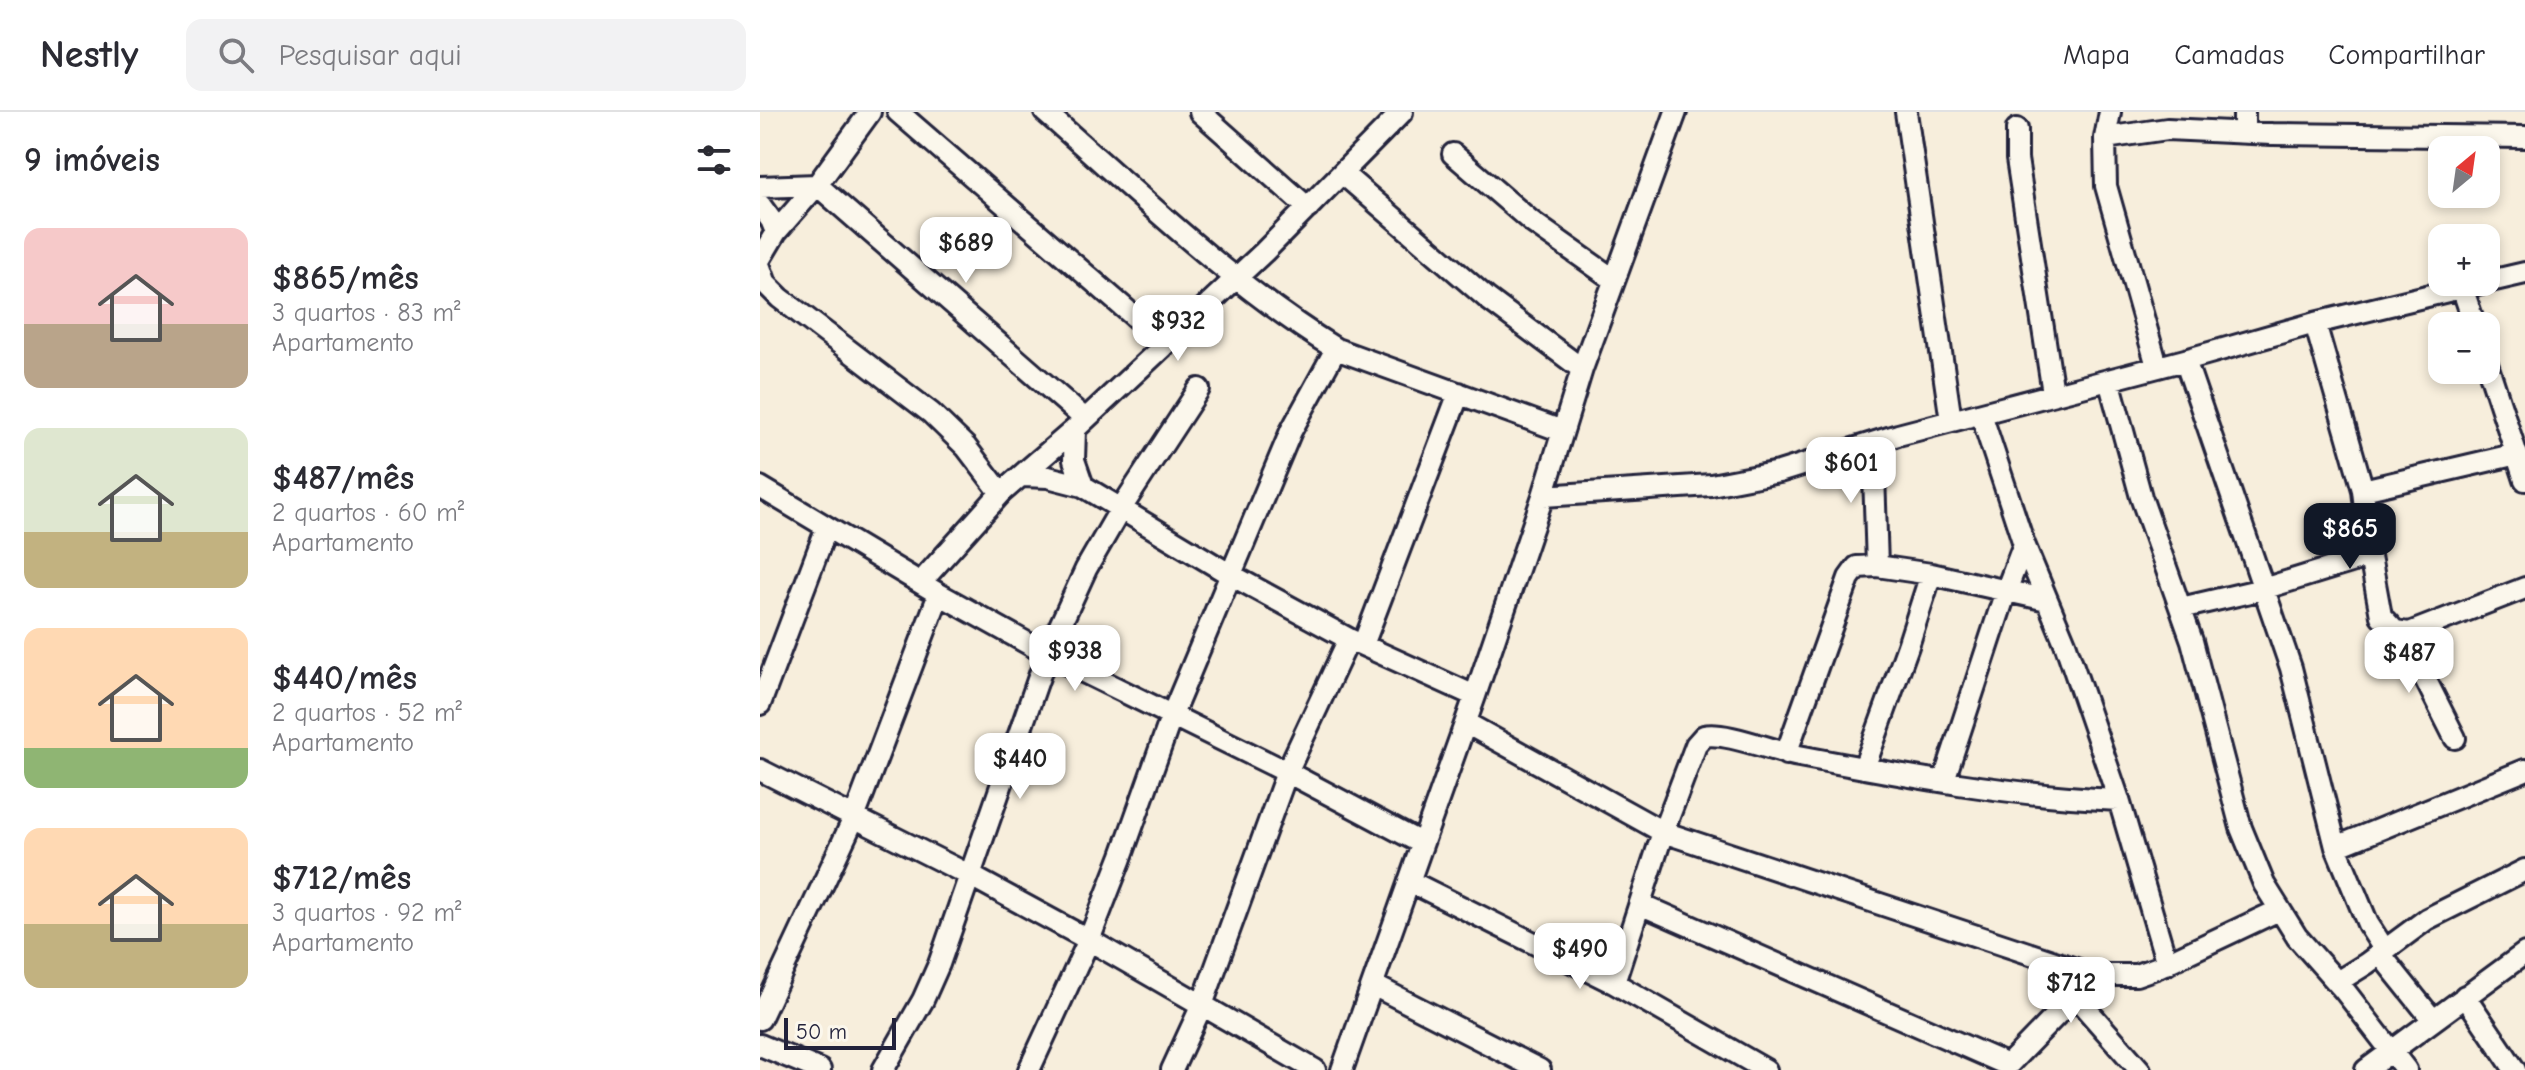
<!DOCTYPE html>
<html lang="pt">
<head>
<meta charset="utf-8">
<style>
	body { margin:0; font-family:"Comic Neue",sans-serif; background:#f2f2f3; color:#2b2b33; height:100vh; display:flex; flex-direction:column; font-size:30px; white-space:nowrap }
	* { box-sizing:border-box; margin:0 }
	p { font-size:26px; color:#7c7c81 }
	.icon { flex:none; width:44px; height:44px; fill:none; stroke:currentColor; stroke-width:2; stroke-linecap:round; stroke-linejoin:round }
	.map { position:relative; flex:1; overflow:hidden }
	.side { display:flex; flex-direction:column; background:#fff; width:760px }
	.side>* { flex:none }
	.needle { width:52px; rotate:29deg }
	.controls { position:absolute; left:1668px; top:24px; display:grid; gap:16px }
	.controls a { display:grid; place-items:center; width:72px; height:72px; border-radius:16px; background:#fff; box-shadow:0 4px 12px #0003; font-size:40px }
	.scale { position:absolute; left:24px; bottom:20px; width:112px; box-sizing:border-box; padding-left:8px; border:4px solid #22223b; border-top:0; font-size:22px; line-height:28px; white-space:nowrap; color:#22223b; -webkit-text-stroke:6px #fbf7ec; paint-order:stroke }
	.price { position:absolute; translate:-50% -68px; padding:0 18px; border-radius:16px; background:#fff; color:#222; font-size:26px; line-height:52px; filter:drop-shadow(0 2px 4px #0008) }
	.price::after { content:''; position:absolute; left:50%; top:48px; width:24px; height:18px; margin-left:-12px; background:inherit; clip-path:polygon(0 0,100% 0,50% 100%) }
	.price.on { background:#111827; color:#fff }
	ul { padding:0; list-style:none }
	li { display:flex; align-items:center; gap:24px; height:200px; padding:0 24px }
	li span { display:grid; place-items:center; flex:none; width:224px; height:160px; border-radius:16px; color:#555 }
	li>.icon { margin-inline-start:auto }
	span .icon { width:96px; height:96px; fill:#fffc; stroke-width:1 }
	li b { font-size:34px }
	h2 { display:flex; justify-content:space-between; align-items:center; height:96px; padding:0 24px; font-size:34px }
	header { display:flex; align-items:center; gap:48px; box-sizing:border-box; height:112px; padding:0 40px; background:#fff; border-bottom:2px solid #e1e1e2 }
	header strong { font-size:38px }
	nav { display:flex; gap:44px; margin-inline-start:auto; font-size:28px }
	.search { width:560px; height:72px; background:#f2f2f3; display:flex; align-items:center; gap:20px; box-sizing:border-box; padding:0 28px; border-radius:16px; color:#7c7c81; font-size:30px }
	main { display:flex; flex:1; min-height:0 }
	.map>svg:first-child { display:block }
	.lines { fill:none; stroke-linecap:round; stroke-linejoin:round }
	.minor-casing { stroke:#22223b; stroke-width:26 }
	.minor { stroke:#fbf7ec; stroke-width:20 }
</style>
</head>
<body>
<header>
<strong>Nestly</strong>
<div class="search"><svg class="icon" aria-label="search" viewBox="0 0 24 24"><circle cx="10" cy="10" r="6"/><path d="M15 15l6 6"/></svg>Pesquisar aqui</div>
<nav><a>Mapa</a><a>Camadas</a><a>Compartilhar</a></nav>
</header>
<main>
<section class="side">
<h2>9 imóveis<svg class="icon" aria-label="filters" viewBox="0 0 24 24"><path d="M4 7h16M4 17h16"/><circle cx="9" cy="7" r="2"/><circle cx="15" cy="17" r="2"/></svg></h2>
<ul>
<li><span style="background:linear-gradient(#f6c9c9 60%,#b9a48a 0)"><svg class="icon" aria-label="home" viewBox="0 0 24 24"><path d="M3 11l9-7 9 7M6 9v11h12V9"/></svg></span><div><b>$865/mês</b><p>3 quartos · 83 m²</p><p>Apartamento</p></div></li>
<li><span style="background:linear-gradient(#dfe7d0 65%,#c2b280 0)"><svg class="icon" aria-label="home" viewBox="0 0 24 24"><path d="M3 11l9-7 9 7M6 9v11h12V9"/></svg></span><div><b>$487/mês</b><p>2 quartos · 60 m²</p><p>Apartamento</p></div></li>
<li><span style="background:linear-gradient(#ffd9b3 75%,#8fb573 0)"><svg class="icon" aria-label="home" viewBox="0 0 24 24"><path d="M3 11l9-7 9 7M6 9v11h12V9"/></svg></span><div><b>$440/mês</b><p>2 quartos · 52 m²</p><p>Apartamento</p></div></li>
<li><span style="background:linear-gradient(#ffd9b3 60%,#c2b280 0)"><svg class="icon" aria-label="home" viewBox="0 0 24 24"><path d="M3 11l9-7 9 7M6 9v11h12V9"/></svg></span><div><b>$712/mês</b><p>3 quartos · 92 m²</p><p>Apartamento</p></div></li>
</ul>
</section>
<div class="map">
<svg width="1765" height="958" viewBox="0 0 1765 958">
	<rect width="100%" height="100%" fill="#f7eedc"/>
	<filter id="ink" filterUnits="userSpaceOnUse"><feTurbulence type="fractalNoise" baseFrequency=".0125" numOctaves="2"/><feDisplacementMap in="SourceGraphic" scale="16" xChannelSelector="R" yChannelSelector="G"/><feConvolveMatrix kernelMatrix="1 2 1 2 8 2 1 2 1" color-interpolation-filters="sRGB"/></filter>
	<g filter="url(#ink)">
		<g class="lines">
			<!-- minor casing -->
			<g class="minor-casing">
				<path id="minor" d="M138 0 406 232
					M285 0C379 82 469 171 576 237L802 319
					M440 0 548 96
					M1146 0 1191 309
					M1350 0 1345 26 1346 74 1397 254
					M1257 17V47L1293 281
					M1484 20V0
					M1345 26 1407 17 1512 22 1765 25
					M693 42 772 110 853 167
					M582 61 728 187 822 257
					M0 75 57 73 110 0
					M0 93 11 108 16 120
					M0 147 16 120 57 73 325 307
					M0 155 6 172 20 186 171 301 206 335 241 381
					M1726 170 1765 161
					M1702 175 1715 214
					M1555 211 1603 378 1610 444 1621 504 1635 519 1649 521 1765 476
					M1425 248 1531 556 1576 735 1608 812 1624 837
					M1726 249 1765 368
					M1349 268 1381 385 1432 529 1481 716 1504 772 1537 825 1584 878 1646 958
					M1221 302 1264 432 1305 531 1359 688 1407 852
					M315 317 314 348 323 374 471 463 589 527 715 584
					M1113 331 1117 454
					M263 364 288 365 323 374
					M0 375 179 482 287 542 527 660 661 731
					M1603 378 1757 342
					M783 384 951 373 1019 360 1138 323 1425 248 1555 211 1725 170
					M161 470 241 381 315 317 504 140 642 0
					M1421 496 1503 477 1610 444
					M1642 521 1695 626
					M603 533 699 281
					M0 592 67 415
					M706 611 903 720 1334 863H1376L1396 856 1519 798
					M1026 642 1089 466 1097 455 1117 454 1171 462 1287 488
					M1104 656 1148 534 1171 462
					M0 658 211 764 329 828 555 958
					M1184 668 1246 479 1264 432
					M1576 735 1765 658
					M649 769 854 871 1006 958
					M880 792 1248 953 1315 884
					M1620 842 1673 908
					M1577 870 1606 852 1667 807 1765 758
					M854 871 903 720 936 633 944 624C965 619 1015 640 1039 644 1145 664 1252 684 1359 688
					M613 873 780 958
					M1323 875 1315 884 1380 958
					M1705 884 1755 958
					M0 907 94 706 179 482
					M0 933 60 958
					M123 958 163 888 179 852 287 542 326 457 360 398 439 277
					M269 958 329 828 361 746 412 603 531 319 576 237
					M412 958 442 893 527 660 589 527
					M582 958 715 584 783 384 822 257 916 0
					M1606 958 1765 841"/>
			</g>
			<!-- minor -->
			<use href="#minor" class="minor"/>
		</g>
	</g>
</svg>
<div class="controls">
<a><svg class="needle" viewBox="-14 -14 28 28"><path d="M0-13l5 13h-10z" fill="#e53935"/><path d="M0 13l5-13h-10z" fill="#7c7c81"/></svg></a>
<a>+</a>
<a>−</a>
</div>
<div class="scale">50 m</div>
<b class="price" style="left:206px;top:173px">$689</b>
<b class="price" style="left:418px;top:251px">$932</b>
<b class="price" style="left:1091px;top:393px">$601</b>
<b class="price on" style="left:1590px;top:459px">$865</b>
<b class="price" style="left:315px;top:581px">$938</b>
<b class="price" style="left:1649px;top:583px">$487</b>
<b class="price" style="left:260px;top:689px">$440</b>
<b class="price" style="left:820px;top:879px">$490</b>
<b class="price" style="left:1311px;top:913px">$712</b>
</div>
</main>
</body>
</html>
